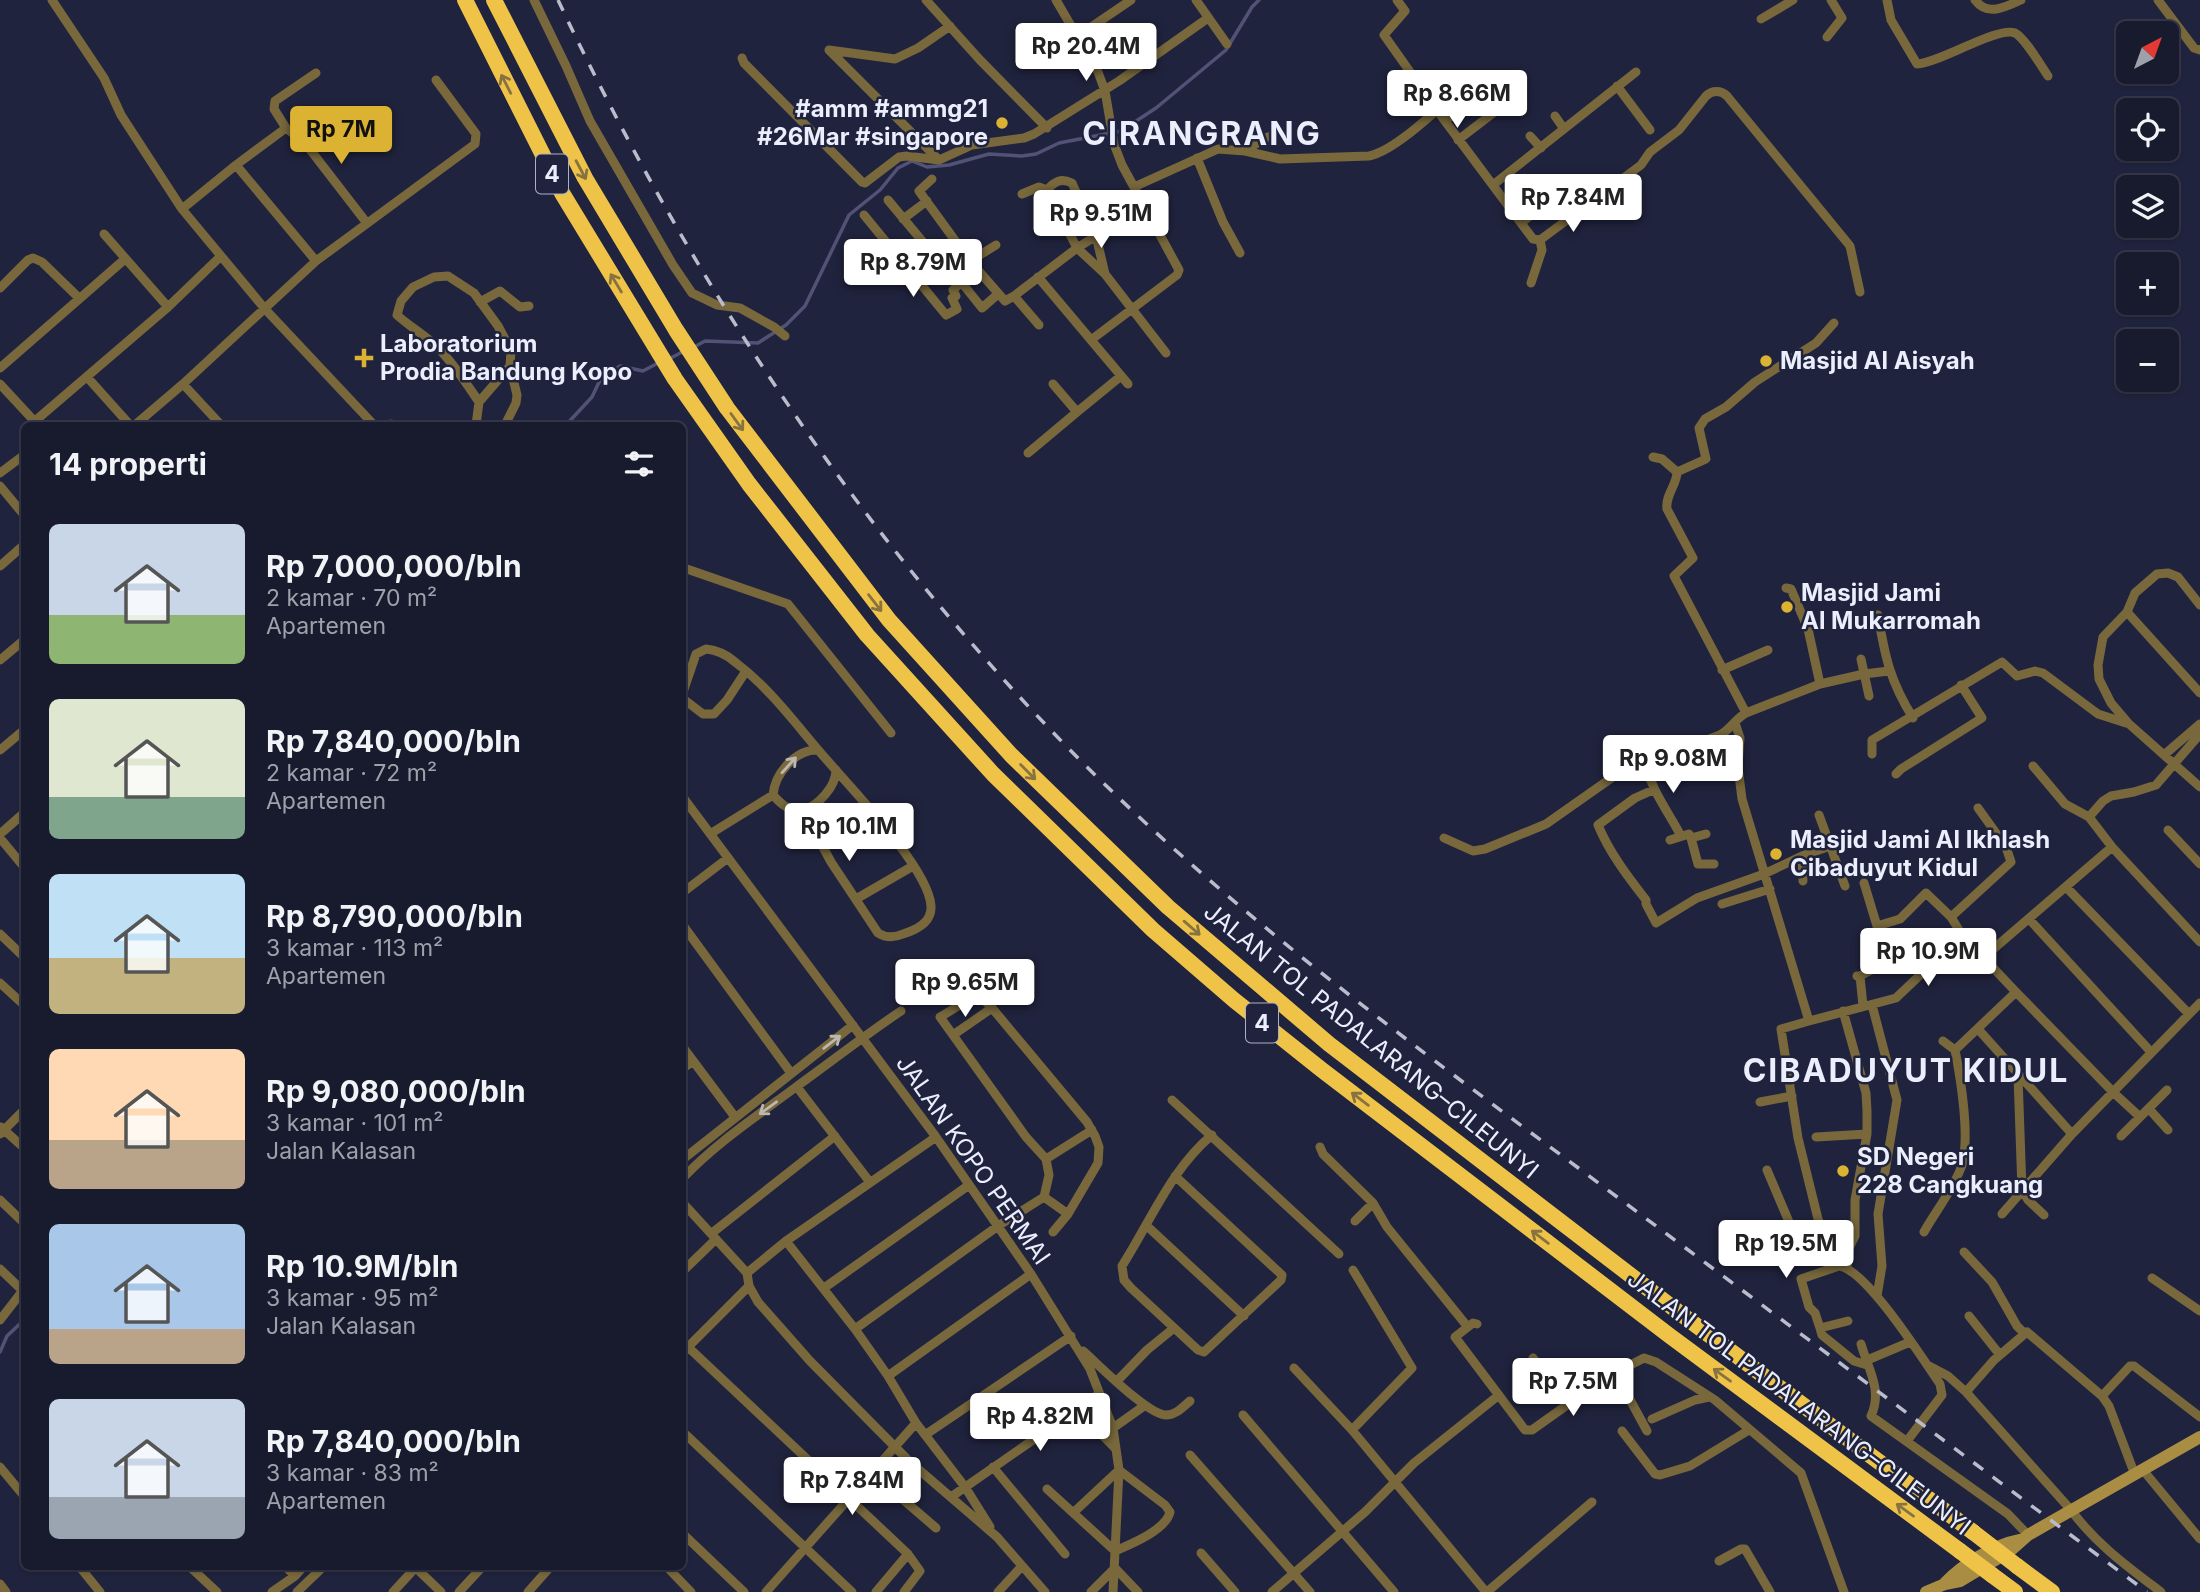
<!DOCTYPE html>
<html lang="id">
<head>
<meta charset="utf-8">
<style>
	body { margin:0; font-family:Inter,sans-serif; background:#25273a; color:#f1f3f6; height:100vh; display:flex; flex-direction:column; font-size:26px; white-space:nowrap }
	* { box-sizing:border-box; margin:0 }
	p { font-size:23px; color:#9fa1aa }
	.icon { flex:none; width:38px; height:38px; fill:none; stroke:currentColor; stroke-width:2; stroke-linecap:round; stroke-linejoin:round }
	.map { position:relative; flex:1; overflow:hidden }
	.panel { position:absolute; left:21px; top:422px; width:665px; height:1148px; display:flex; flex-direction:column; background:#181a2e; border-radius:10px; box-shadow:0 2px 5px #0004,0 0 0 2px #36384a }
	.panel>* { flex:none }
	.needle { width:46px; rotate:41deg }
	.tools { position:absolute; left:2116px; top:21px; display:grid; gap:14px }
	.tools a { display:grid; place-items:center; width:63px; height:63px; border-radius:10px; background:#181a2e; box-shadow:0 2px 5px #0004,0 0 0 2px #36384a; font-size:35px }
	.price { position:absolute; translate:-50% -60px; padding:0 16px; border-radius:7px; background:#fff; color:#222; font-size:23px; line-height:46px; filter:drop-shadow(0 2px 4px #0008) }
	.price::after { content:''; position:absolute; left:50%; top:42px; width:21px; height:16px; margin-left:-10px; background:inherit; clip-path:polygon(0 0,100% 0,50% 100%) }
	.price.selected { background:#dcb233; color:#111 }
	ul { padding:0; list-style:none }
	li { display:flex; align-items:center; gap:21px; height:175px; padding:0 28px }
	li span { display:grid; place-items:center; flex:none; width:196px; height:140px; border-radius:10px; color:#555 }
	li>.icon { margin-inline-start:auto }
	span .icon { width:84px; height:84px; fill:#fffc; stroke-width:1 }
	li b { font-size:30px }
	h2 { display:flex; justify-content:space-between; align-items:center; height:84px; padding:0 28px; font-size:30px }
	.map>svg:first-child { display:block }
	.lines { fill:none; stroke-linecap:round; stroke-linejoin:round }
	.stream { stroke:#525276; stroke-width:3.5 }
	.minor { stroke:#78683c; stroke-width:9 }
	.secondary { stroke:#a88d43; stroke-width:12 }
	.motorway { stroke:#eec348; stroke-width:16 }
	.rail { stroke:#b9bccd; stroke-width:3.5; stroke-dasharray:12 12; stroke-linecap:butt }
	.motorway-bridge { stroke:#eec348; stroke-width:16 }
	.oneway { stroke:#877342 }
	.oneway2 { stroke:#bdb8af }
	.poi-dot { fill:#dcb233; stroke:#20233d; stroke-width:2.5 }
	.labels { text-anchor:middle; stroke-width:5; stroke-linejoin:round; paint-order:stroke }
	.shield { fill:#20233d; stroke:#aeb1c3; stroke-width:2 }
	.shield-label { font-size:23px; font-weight:bold; fill:#ebeefc }
	.poi-label { font-size:24px; font-weight:bold; fill:#ebeefc; stroke:#20233d; text-anchor:start }
	.street-label { font-size:24px; fill:#ebeefc; stroke:#20233d }
	.district-label { font-size:32px; font-weight:bold; letter-spacing:2px; fill:#ebeefc; stroke:#20233d }
</style>
</head>
<body>
<div class="map">
<svg width="2200" height="1592" viewBox="0 0 2200 1592">
	<rect width="100%" height="100%" fill="#20233d"/>
	<g class="lines">
		<!-- stream -->
		<path class="stream" d="M694 347 705 341 758 343 786 325 805 306 849 215 880 190 898 168 912 161 927 167 949 165 989 154 1022 156 1036 154 1059 143 1121 131 1156 108 1226 50 1252 7 1259 0
			M669 359 684 351
			M566 425 592 397 601 378 620 366 643 371 658 363
			M0 1352 7 1336 24 1320"/>
		<!-- minor -->
		<path class="minor" d="M52 0 104 78 121 115 182 209 265 309 374 425
			M534 0 566 66 590 121 673 265 692 293 717 305 740 308 774 327 785 336
			M926 0 980 60 1047 128
			M1056 0 1098 72 1105 91 1114 144 1122 165 1179 270 1177 275 1091 340
			M1196 0 1227 44
			M1887 0 1891 20 1917 64C1939 63 1998 26 2015 33 2025 38 2041 66 2048 76
			M1975 0C1988 17 2005 7 2021 0
			M2158 0 2194 48 2200 50
			M1761 19 1793 0
			M1078 36 1131 0
			M1827 37 1842 18 1831 0
			M829 50 939 160
			M829 50 895 59 918 48 950 26
			M742 58 744 63 862 182 865 183 899 157 907 156 939 160 972 145 1024 138 1034 134 1119 81 1208 18
			M1617 86 1650 130
			M1437 110 1445 121 1481 93
			M1555 116 1564 129
			M1445 121 1533 239 1540 240
			M286 128 305 143 366 222
			M1530 136 1541 148
			M1458 140 1505 104
			M1245 151 1265 138 1284 132
			M1197 158 1223 222 1240 253
			M236 165 316 261
			M932 179 919 191 970 261 1005 301 1014 296
			M1493 185 1636 72
			M1134 187 1218 149 1245 151 1280 159 1369 156C1390 152 1421 124 1437 110L1384 35 1405 11 1397 0
			M1047 190 1077 248 1105 274 1166 353
			M1047 190C1055 181 1061 178 1072 183L1096 236 1105 274
			M1022 194 1039 187 1047 190
			M888 200 943 266 950 268 982 308 998 294
			M182 209 236 165 286 128 274 109 275 101 316 73
			M864 215 946 315 957 309 952 298 956 296 953 290 961 282
			M903 219 927 201
			M1521 223 1563 191
			M104 234 168 307
			M1540 240 1641 165 1650 152 1679 130 1706 96C1712 90 1721 90 1727 96L1850 246 1860 292
			M970 261 996 245
			M1038 277 1128 384
			M1531 283 1542 250 1540 240
			M0 288 28 260 33 258 42 262 79 298
			M480 302 500 291 520 307 529 306
			M1039 325 1014 296 1077 248 1096 236
			M0 368 125 259
			M87 377 130 425
			M0 384 37 424
			M183 384 221 425
			M479 402C466 383 452 361 435 345 423 334 409 326 397 315L401 301 413 287 434 277 448 276 474 293 498 326 511 350 510 366 517 395 516 403 505 425
			M1077 412 1121 376
			M35 421 168 307 221 256
			M135 425 183 384 316 261 475 144 476 134 436 80
			M389 425 391 424
			M476 425 479 402 510 366
			M1028 453 1077 412 1053 384
			M1653 457 1662 459 1677 472
			M0 473 24 455
			M0 486 24 515
			M0 566 24 545
			M682 572 684 568 788 604 891 733
			M1786 588 1791 589 1808 629 1820 684
			M2200 605 2178 577 2168 573 2157 574 2135 593 2127 612 2103 637 2098 665 2099 679 2111 703 2128 723 2200 787
			M2127 612 2200 693
			M1878 615C1885 657 1890 681 1913 718
			M1861 659 1869 696
			M0 660 24 640
			M1722 670 1768 650
			M682 695 696 654 706 649C717 650 727 655 735 662 771 689 797 726 826 759 852 789 929 869 931 906 932 923 916 930 903 934 894 938 886 938 878 933L831 862 803 810
			M682 698 703 714H714L727 700 746 671
			M1746 713 1674 576 1693 558 1667 509C1665 495 1677 485 1677 472L1706 459 1699 428 1705 419 1726 407 1755 382 1816 343 1834 323
			M1735 723 1740 738 1738 767 1742 799 1809 1021 1896 998 1962 935
			M0 750 24 730
			M1872 754V740L2002 662 2017 676 2035 671 2043 673 2098 714 2126 723
			M2164 755 2200 724
			M1644 761C1653 793 1666 808 1681 836
			M2033 766 2065 804 2089 817 2112 847 2200 942
			M1896 774 1901 769 1982 718 1961 685
			M1653 790 1635 798 1598 825C1609 852 1628 877 1646 900V904L1656 923 1697 898 1764 874 1802 856
			M773 795C780 803 789 812 802 810 818 807 836 786 836 770
			M682 796 936 1137 1031 1274 1090 1369 1113 1428 1119 1470 1113 1592
			M1819 815 1845 886
			M2089 817 2103 801 2111 796 2134 792 2156 785 2200 734
			M2168 830 2200 864
			M0 834 24 813
			M710 834 773 795C775 773 796 749 818 750
			M0 838 24 867
			M1444 838 1473 851 1485 849 1546 824 1620 772 1720 735C1731 729 1736 718 1746 713L1820 684 1864 674 1889 671
			M1691 838 1698 864H1714
			M1670 840 1689 834 1691 838 1706 834
			M1803 881 1802 856 1830 846
			M2067 888 2189 1014
			M682 893 728 858
			M856 899 913 866
			M1722 904 1770 889
			M1951 917 2011 862 2006 847 1978 808
			M2029 919 2151 1052
			M682 924 791 1073
			M1877 926 1900 919 1926 893 1951 917 1962 935 2016 992 2114 1093 2140 1117
			M0 934 24 957
			M1984 957 2112 847
			M1857 976H1860L1863 1006
			M1860 976 1882 964 1877 926 1864 883
			M0 983 24 1005
			M1872 1005 1897 1100 1878 1214 1882 1266 1877 1296
			M1843 1011 1866 1093 1867 1111V1134L1855 1200V1236L1849 1248 1847 1267
			M1809 1021 1781 1029 1798 1138 1818 1219 1836 1262 1839 1266C1866 1269 1922 1358 1940 1384L1942 1395 1907 1441
			M1978 1029 2072 1134
			M953 1035 992 1008
			M1943 1041 1955 1050
			M682 1046 735 1117
			M682 1069 693 1061
			M2018 1076 2022 1190 2028 1200 2044 1215
			M797 1087 869 1181
			M1172 1100 1339 1254
			M1760 1102 1792 1096
			M2150 1110 2168 1130
			M1 1127 24 1148
			M0 1134 24 1110
			M2121 1136 2167 1090
			M1816 1137 1867 1134
			M1320 1147 1323 1154 1373 1203 1387 1227 1467 1326
			M1046 1159 1092 1130
			M682 1160 853 1025
			M1767 1170 1795 1236 1799 1239 1823 1235
			M1175 1176 1282 1275 1281 1280 1204 1352 1198 1350 1131 1288 1124 1280 1122 1266C1150 1222 1172 1168 1212 1135
			M682 1179C716 1143 757 1116 796 1087 831 1062 865 1035 901 1011
			M0 1200 24 1223
			M682 1202 747 1273 749 1286 758 1302 810 1361 910 1462 997 1537 1045 1592
			M2002 1214 2072 1134 2200 1003
			M1355 1221 1373 1203
			M1147 1226 1244 1316
			M1053 1232 1068 1214
			M1924 1232C1935 1212 1955 1187 1962 1165 1970 1137 1961 1080 1955 1050L2016 992
			M712 1233 835 1136
			M786 1241 855 1329 888 1376 916 1423 965 1487 990 1527
			M1964 1252 1992 1282 2017 1326 2025 1334
			M0 1269 23 1291
			M682 1272 716 1239
			M747 1273 786 1241 936 1137
			M2152 1278 2200 1311
			M824 1288 969 1185
			M1969 1316 2000 1355
			M0 1320 24 1289
			M1848 1321 1820 1328 1822 1335 1854 1361 1867 1365
			M1477 1324 1473 1323 1455 1337 1525 1430H1532L1605 1378 1644 1358 1656 1362 1715 1400 1801 1473 1844 1592
			M1820 1328 1815 1313 1809 1307 1801 1279 1839 1266
			M855 1329 998 1226 1044 1197 1049 1175 1046 1159 1026 1137 940 1017 978 994 992 1008 1087 1122 1095 1136 1099 1147 1098 1163 1068 1214 1044 1197
			M1861 1344C1868 1369 1883 1390 1871 1416L2008 1514 2028 1535
			M688 1347 908 1554 920 1571 904 1592
			M1083 1351C1099 1365 1148 1415 1166 1415 1176 1415 1183 1407 1190 1401
			M682 1353 749 1286
			M1533 1358 1567 1404
			M1865 1361 1910 1342
			M1929 1366 1948 1376 1966 1392 2071 1510C2096 1544 2128 1567 2161 1592
			M1294 1368 1352 1430 1486 1592
			M1615 1372 1647 1431
			M888 1376 1031 1274
			M1117 1381 1147 1350 1174 1328
			M1966 1392 1994 1360 2027 1332 2102 1396 2109 1406 2135 1475
			M2102 1396 2130 1366H2134L2200 1417
			M1077 1409 1116 1449
			M1243 1415 1394 1592
			M1652 1419 1695 1400 1709 1397
			M1113 1428 1144 1406
			M1352 1430 1412 1368 1353 1270
			M682 1431 852 1592
			M1622 1431 1655 1474 1660 1475 1690 1466 1749 1430
			M925 1435 1071 1336
			M1190 1455 1310 1592
			M0 1467 24 1496
			M993 1467 1065 1554
			M2143 1470 2200 1539
			M871 1472 936 1528
			M1047 1489 1115 1551C1131 1544 1166 1530 1170 1512L1165 1505 1119 1470 1073 1513
			M951 1497 1099 1394
			M682 1533 744 1592
			M1201 1553 1235 1592
			M1719 1561 1741 1549H1745L1770 1592
			M79 1566 100 1592
			M189 1566 217 1592
			M285 1566 295 1576
			M414 1566 441 1592
			M666 1566 691 1592
			M0 1584 6 1592
			M272 1592 295 1576 304 1566
			M297 1592 324 1566
			M393 1592 417 1566
			M459 1592 483 1566
			M528 1592 551 1566
			M766 1592 916 1423
			M876 1592 908 1554
			M998 1592 1022 1566
			M1091 1592 1115 1568 1138 1592
			M1272 1592 1365 1512 1414 1463 1499 1395
			M1487 1592 1592 1502"/>
		<!-- secondary -->
		<path class="secondary" d="M1945 1583C1963 1564 1994 1545 2020 1540
			M1926 1592 1945 1584 1960 1581 2010 1551 2028 1535 2200 1437"/>
		<!-- motorway -->
		<path class="motorway" d="M465 0 562 193 675 379 749 484 867 635 993 774 1153 930 1234 1000 1322 1070 1670 1336 1960 1551
			M494 0 585 178 676 330 727 408 889 620 1011 755 1168 907 1329 1044 1681 1314 1973 1532
			M2017 1566 2052 1592
			M1992 1575 2015 1592"/>
		<!-- rail -->
		<path class="rail" d="M558 0C690 280 862 541 1081 761 1232 912 1406 1040 1577 1167 1767 1309 1957 1450 2147 1592"/>
		<!-- motorway-bridge -->
		<path class="motorway-bridge" d="M1973 1532 2017 1566
			M1960 1551 1992 1575"/>
	</g>
	<!-- one-way arrows -->
	<defs><path id="oneway-shaft" d="M-6 0H5M1.5-3L5.5 0L1.5 3" fill="none" stroke-width="1.6" stroke-linecap="round" stroke-linejoin="round" transform="scale(1.75)"/></defs>
	<g class="oneway">
		<use href="#oneway-shaft" transform="translate(506 84) rotate(-117)"/>
		<use href="#oneway-shaft" transform="translate(581 170) rotate(62)"/>
		<use href="#oneway-shaft" transform="translate(616 283) rotate(-121)"/>
		<use href="#oneway-shaft" transform="translate(737 422) rotate(54)"/>
		<use href="#oneway-shaft" transform="translate(875 603) rotate(52)"/>
		<use href="#oneway-shaft" transform="translate(1028 772) rotate(45)"/>
		<use href="#oneway-shaft" transform="translate(1192 928) rotate(41)"/>
		<use href="#oneway-shaft" transform="translate(1360 1099) rotate(-143)"/>
		<use href="#oneway-shaft" transform="translate(1540 1237) rotate(-143)"/>
		<use href="#oneway-shaft" transform="translate(1722 1375) rotate(-144)"/>
		<use href="#oneway-shaft" transform="translate(1905 1510) rotate(-144)"/>
	</g>
	<g class="oneway2">
		<use href="#oneway-shaft" transform="translate(789 765) rotate(-48)"/>
		<use href="#oneway-shaft" transform="translate(832 1042) rotate(-38)"/>
		<use href="#oneway-shaft" transform="translate(768 1108) rotate(144)"/>
	</g>
	<!-- markers -->
	<g class="poi-dot">
		<circle cx="1002" cy="123" r="7"/>
		<path d="M360.5 347.5h7v7h7v7h-7v7h-7v-7h-7v-7h7z"/>
		<circle cx="1766" cy="361" r="7"/>
		<circle cx="1787" cy="607" r="7"/>
		<circle cx="1776" cy="854" r="7"/>
		<circle cx="1843" cy="1171" r="7"/>
	</g>
	<g class="labels">
		<!-- shield labels -->
		<g class="shield">
			<rect x="536" y="154.5" width="32" height="39" rx="5"/>
			<rect x="1246" y="1003.5" width="32" height="39" rx="5"/>
		</g>
		<g class="shield-label">
			<text x="552" y="182">4</text>
			<text x="1262" y="1031">4</text>
		</g>
		<!-- poi labels -->
		<g class="poi-label">
			<text x="988" y="117" text-anchor="end">#amm #ammg21<tspan x="988" dy="28">#26Mar #singapore</tspan></text>
			<text x="380" y="352">Laboratorium<tspan x="380" dy="28">Prodia Bandung Kopo</tspan></text>
			<text x="1780" y="369">Masjid Al Aisyah</text>
			<text x="1801" y="601">Masjid Jami<tspan x="1801" dy="28">Al Mukarromah</tspan></text>
			<text x="1790" y="848">Masjid Jami Al Ikhlash<tspan x="1790" dy="28">Cibaduyut Kidul</tspan></text>
			<text x="1857" y="1165">SD Negeri<tspan x="1857" dy="28">228 Cangkuang</tspan></text>
		</g>
		<!-- street labels -->
		<g class="street-label">
			<text transform="translate(1371 1041) rotate(39)" y="8">JALAN TOL PADALARANG–CILEUNYI</text>
			<text transform="translate(973 1160) rotate(55)" y="8">JALAN KOPO PERMAI</text>
			<text transform="translate(1799 1403) rotate(37)" y="8">JALAN TOL PADALARANG–CILEUNYI</text>
		</g>
		<!-- district labels -->
		<g class="district-label">
			<text x="1202" y="145">CIRANGRANG</text>
			<text x="1906" y="1082">CIBADUYUT KIDUL</text>
		</g>
	</g>
</svg>
<div class="tools">
<a><svg class="needle" viewBox="-14 -14 28 28"><path d="M0-13l5 13h-10z" fill="#e53935"/><path d="M0 13l5-13h-10z" fill="#9fa1aa"/></svg></a>
<a><svg class="icon" aria-label="locate" viewBox="0 0 24 24"><circle cx="12" cy="12" r="6"/><path d="M12 2v4M12 18v4M2 12h4M18 12h4"/></svg></a>
<a><svg class="icon" aria-label="layers" viewBox="0 0 24 24"><path d="M12 4l9 5-9 5-9-5zM3 14l9 5 9-5"/></svg></a>
<a>+</a>
<a>−</a>
</div>
<b class="price" style="left:1086px;top:83px">Rp 20.4M</b>
<b class="price" style="left:1457px;top:130px">Rp 8.66M</b>
<b class="price selected" style="left:341px;top:166px">Rp 7M</b>
<b class="price" style="left:1573px;top:234px">Rp 7.84M</b>
<b class="price" style="left:1101px;top:250px">Rp 9.51M</b>
<b class="price" style="left:913px;top:299px">Rp 8.79M</b>
<b class="price" style="left:1673px;top:795px">Rp 9.08M</b>
<b class="price" style="left:849px;top:863px">Rp 10.1M</b>
<b class="price" style="left:1928px;top:988px">Rp 10.9M</b>
<b class="price" style="left:965px;top:1019px">Rp 9.65M</b>
<b class="price" style="left:1786px;top:1280px">Rp 19.5M</b>
<b class="price" style="left:1573px;top:1418px">Rp 7.5M</b>
<b class="price" style="left:1040px;top:1453px">Rp 4.82M</b>
<b class="price" style="left:852px;top:1517px">Rp 7.84M</b>
<section class="panel">
<h2>14 properti<svg class="icon" aria-label="filters" viewBox="0 0 24 24"><path d="M4 7h16M4 17h16"/><circle cx="9" cy="7" r="2"/><circle cx="15" cy="17" r="2"/></svg></h2>
<ul>
<li><span style="background:linear-gradient(#c9d6e8 65%,#8fb573 0)"><svg class="icon" aria-label="home" viewBox="0 0 24 24"><path d="M3 11l9-7 9 7M6 9v11h12V9"/></svg></span><div><b>Rp 7,000,000/bln</b><p>2 kamar · 70 m²</p><p>Apartemen</p></div></li>
<li><span style="background:linear-gradient(#dfe7d0 70%,#7fa58c 0)"><svg class="icon" aria-label="home" viewBox="0 0 24 24"><path d="M3 11l9-7 9 7M6 9v11h12V9"/></svg></span><div><b>Rp 7,840,000/bln</b><p>2 kamar · 72 m²</p><p>Apartemen</p></div></li>
<li><span style="background:linear-gradient(#bfe0f5 60%,#c2b280 0)"><svg class="icon" aria-label="home" viewBox="0 0 24 24"><path d="M3 11l9-7 9 7M6 9v11h12V9"/></svg></span><div><b>Rp 8,790,000/bln</b><p>3 kamar · 113 m²</p><p>Apartemen</p></div></li>
<li><span style="background:linear-gradient(#ffd9b3 65%,#b9a48a 0)"><svg class="icon" aria-label="home" viewBox="0 0 24 24"><path d="M3 11l9-7 9 7M6 9v11h12V9"/></svg></span><div><b>Rp 9,080,000/bln</b><p>3 kamar · 101 m²</p><p>Jalan Kalasan</p></div></li>
<li><span style="background:linear-gradient(#a9c7e8 75%,#b9a48a 0)"><svg class="icon" aria-label="home" viewBox="0 0 24 24"><path d="M3 11l9-7 9 7M6 9v11h12V9"/></svg></span><div><b>Rp 10.9M/bln</b><p>3 kamar · 95 m²</p><p>Jalan Kalasan</p></div></li>
<li><span style="background:linear-gradient(#c9d6e8 70%,#9aa5b1 0)"><svg class="icon" aria-label="home" viewBox="0 0 24 24"><path d="M3 11l9-7 9 7M6 9v11h12V9"/></svg></span><div><b>Rp 7,840,000/bln</b><p>3 kamar · 83 m²</p><p>Apartemen</p></div></li>
</ul>
</section>
</div>
</body>
</html>
